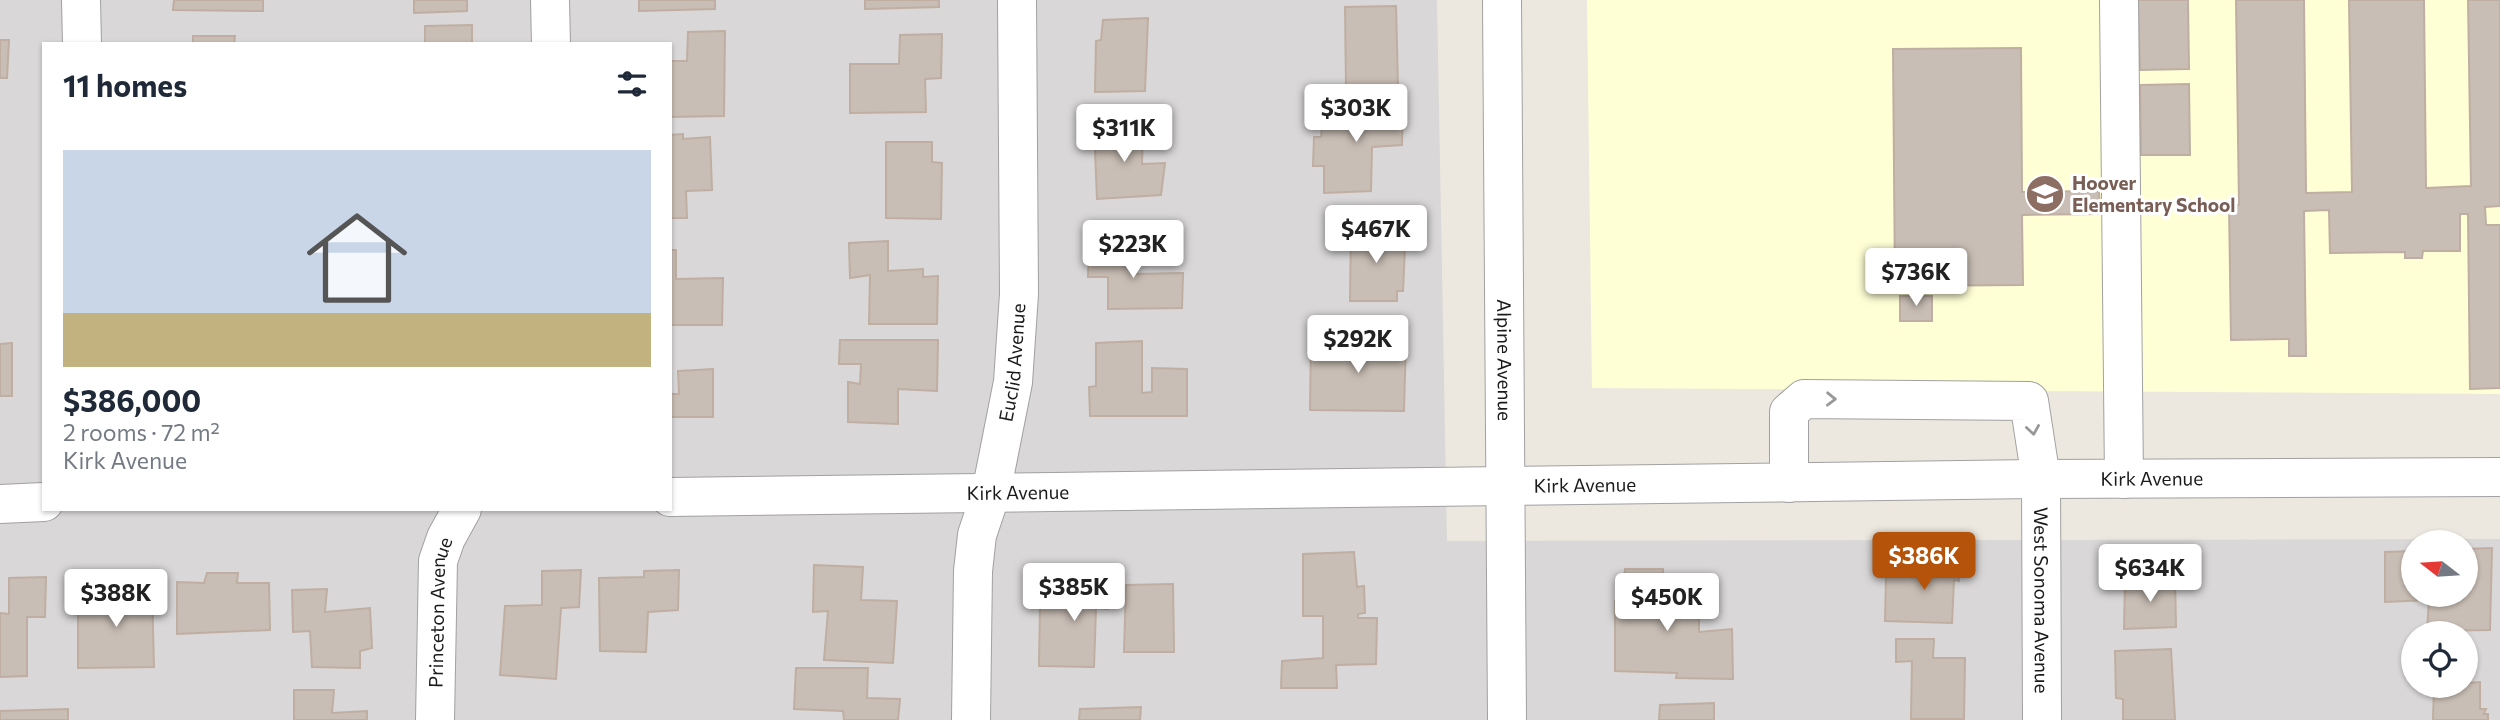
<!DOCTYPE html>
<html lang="en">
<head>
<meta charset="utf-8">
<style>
	body { margin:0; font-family:Commissioner,sans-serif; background:#f2f2f3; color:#1f2937; height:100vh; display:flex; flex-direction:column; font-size:26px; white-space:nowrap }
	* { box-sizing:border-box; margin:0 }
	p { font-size:23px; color:#747a83 }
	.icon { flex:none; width:38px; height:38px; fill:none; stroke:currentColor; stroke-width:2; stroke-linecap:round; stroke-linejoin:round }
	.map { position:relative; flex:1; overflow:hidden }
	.panel { position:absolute; left:42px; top:42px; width:630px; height:469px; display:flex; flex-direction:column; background:#fff; border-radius:0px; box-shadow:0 2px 5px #0004 }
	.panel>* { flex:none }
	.needle { width:46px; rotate:287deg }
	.buttons { position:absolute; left:2401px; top:530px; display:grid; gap:14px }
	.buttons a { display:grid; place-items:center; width:77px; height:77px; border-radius:50%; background:#fff; box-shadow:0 2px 5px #0004; font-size:35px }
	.price { position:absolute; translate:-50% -60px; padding:0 16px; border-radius:7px; background:#fff; color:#222; font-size:23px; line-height:46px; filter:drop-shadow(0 2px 4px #0008) }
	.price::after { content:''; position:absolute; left:50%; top:42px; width:21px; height:16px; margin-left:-10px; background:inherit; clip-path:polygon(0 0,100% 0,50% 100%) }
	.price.active { background:#b45309; color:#fff }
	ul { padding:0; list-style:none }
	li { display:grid; align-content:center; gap:14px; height:371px; padding:0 21px }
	li span { display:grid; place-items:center; height:217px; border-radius:0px; color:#555 }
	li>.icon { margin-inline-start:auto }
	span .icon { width:126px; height:126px; fill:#fffc; stroke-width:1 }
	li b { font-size:30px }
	h2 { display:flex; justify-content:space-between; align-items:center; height:84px; padding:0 21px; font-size:30px }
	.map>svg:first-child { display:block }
	.residential { fill:#d9d7d7; fill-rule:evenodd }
	.education { fill:#ffffd6 }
	.building { fill:#c9beb5; stroke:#bfaea1; stroke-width:2 }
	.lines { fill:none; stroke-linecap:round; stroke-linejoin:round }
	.minor-casing { stroke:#a1a1a1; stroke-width:40 }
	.minor { stroke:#fff; stroke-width:38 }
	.oneway { stroke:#989898 }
	.labels { text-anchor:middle; stroke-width:6; stroke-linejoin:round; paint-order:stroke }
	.education-label { font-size:19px; font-weight:bold; fill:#785e54; stroke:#fff; text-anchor:start }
	.street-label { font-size:19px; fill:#1a1a1a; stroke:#fff }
</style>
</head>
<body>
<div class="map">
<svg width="2500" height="720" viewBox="0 0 2500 720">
	<rect width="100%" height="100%" fill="#ede8df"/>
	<!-- residential -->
	<path class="residential" d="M0 0H1437L1447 541 2500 539V720H0ZM44 44H670V509H44ZM2413 542H2466V595H2413ZM2413 634H2466V686H2413Z"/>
	<!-- education -->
	<path class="education" d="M1587 0H2500V394L1592 388Z"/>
	<!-- building -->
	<path class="building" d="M174 0H263V11L173 10Z
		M414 0H467V11L414 13Z
		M639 0H715V9L639 11Z
		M865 0H939V7L865 9Z
		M2138 0H2188L2189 69 2140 70Z
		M2236 0H2304L2306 193 2352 192 2349 0H2424L2426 188 2471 186 2468 0H2500V206L2485 207 2486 225H2500V388L2470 389 2468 214H2460V251H2423L2422 258H2405V252L2330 253 2329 210 2304 211 2306 356H2289V339L2231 340 2229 204 2239 205Z
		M1396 6 1398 87H1346L1345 7Z
		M1148 18 1145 91 1095 92 1096 41 1101 40 1103 20Z
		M472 25V44H425V26Z
		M725 31 724 116 670 117V61H687L688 32Z
		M942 34 941 78 925 79 926 112 850 113V64H899L900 35Z
		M193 36H235L234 44H193Z
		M0 40H9L7 78H0Z
		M2021 48 2022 192 2099 191 2100 214 2022 215 2023 285 1895 286 1893 49Z
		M2189 84 2190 155H2141L2140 85Z
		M1403 101 1402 145 1372 147 1371 191 1324 193V166H1313L1314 137H1321L1323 112 1359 113 1360 103Z
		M1143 123 1142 164 1165 163 1161 195 1097 199 1094 127Z
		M683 134V139L710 137 712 190 686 191 687 218H670V135Z
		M886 142H932V162L942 163 941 219 886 218Z
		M1398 227 1396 249 1405 248 1403 291H1397V301H1350L1351 230Z
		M888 241V271L923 269V277L938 276 937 324H869L870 275 850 278 849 243Z
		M1089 243H1133L1135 274 1183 273 1182 308 1108 309V277H1088Z
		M670 250H676V279L723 278 722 325H670Z
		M1900 296H1932V321H1900Z
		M1311 339 1406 341 1404 411 1310 410Z
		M840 340H938L937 391 898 389V424L848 422V382L860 384 861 364H839Z
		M1142 341V393L1152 392V368L1187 369V416H1090L1089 387 1096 386V343Z
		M12 343V396H0V344Z
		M713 369V417H670V394H679L678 371Z
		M2492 548 2490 630 2427 631 2429 600 2385 602V552L2413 551V595H2466V549Z
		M1354 552 1357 587 1364 586 1365 613 1358 614V618H1377L1376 664 1336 665 1337 688H1281L1282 661 1323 658V616H1303V554Z
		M1923 555H1960L1959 581 1954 580 1952 623 1885 621 1886 576 1922 575Z
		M814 565 863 567 861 600 897 601 893 663 824 660 828 611 813 612Z
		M1108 567V609L1096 608 1094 667 1039 666 1040 605 1073 606 1077 569Z
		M1625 569H1663V596L1699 595V632L1732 629 1733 679 1676 678 1677 673 1615 671V601L1624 599Z
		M581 570 579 607 561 608 556 679 500 675 505 606 542 605V571Z
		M679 570 678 610 648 612 646 652 600 651 599 578 644 577V571Z
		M207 573H238L237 583H269L270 630 177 634V582L204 583Z
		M46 577 45 617H27V676L0 677V613L9 614V578Z
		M2175 578 2176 627 2124 629 2125 580Z
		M1173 584 1174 652H1124L1126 585Z
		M152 589 154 667 78 668V590Z
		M327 589 325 612 370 608 372 648 360 651V668L312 667 310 631 293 632 292 590Z
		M1896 639H1934L1933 658H1965L1964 719H1911L1912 661 1896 662Z
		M2171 649 2175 720H2123V699L2116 698 2115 651Z
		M796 668H868L867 698 900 699 898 720H844L843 711 794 709Z
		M2480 682V709H2486L2484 714H2488V720H2433L2434 686H2466V683Z
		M294 690H334L332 713 367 711V720H294Z
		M1714 703V720H1659L1660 705Z
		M1141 707 1140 720H1079L1080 709Z
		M68 709V720H0V711Z"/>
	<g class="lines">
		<!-- minor casing -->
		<g class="minor-casing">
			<g id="minor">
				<path d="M81 0 82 44"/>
				<path d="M550 0 551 44"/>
				<path id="s1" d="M1502 0 1507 720"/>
				<path d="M2119 0 2124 479"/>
				<path id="s2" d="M1789 483V412L1804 399 2029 401 2041 479 2042 720"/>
				<path id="s3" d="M670 497 2041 479 2500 477"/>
				<path d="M0 504 44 502"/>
				<path id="s4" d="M435 720 438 561 446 538 462 509"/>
				<path id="s5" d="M971 720 973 571 977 535 991 493 1013 382 1019 294 1017 0"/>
			</g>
		</g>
		<!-- minor -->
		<use href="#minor" class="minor"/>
	</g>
	<!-- one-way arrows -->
	<defs><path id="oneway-chevron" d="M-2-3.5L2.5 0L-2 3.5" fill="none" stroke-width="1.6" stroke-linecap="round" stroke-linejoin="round" transform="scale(1.75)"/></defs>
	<g class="oneway">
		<use href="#oneway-chevron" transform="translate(1831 399) rotate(1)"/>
		<use href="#oneway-chevron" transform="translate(2033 430) rotate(81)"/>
	</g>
	<!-- icons -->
	<defs>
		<g id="school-disc" transform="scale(2.0125)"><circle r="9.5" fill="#8d6e63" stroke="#fff"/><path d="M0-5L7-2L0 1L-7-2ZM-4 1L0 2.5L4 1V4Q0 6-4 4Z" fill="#fff"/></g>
	</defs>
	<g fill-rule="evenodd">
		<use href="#school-disc" x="2045" y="194"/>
	</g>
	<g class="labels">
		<!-- education labels -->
		<g class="education-label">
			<text x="2072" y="190">Hoover<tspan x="2072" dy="22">Elementary School</tspan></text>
		</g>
		<!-- street labels -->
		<g class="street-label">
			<text dy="7" stroke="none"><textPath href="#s1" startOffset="360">Alpine Avenue</textPath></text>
			<text dy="7" stroke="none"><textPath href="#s5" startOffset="362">Euclid Avenue</textPath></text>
			<text dy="7" stroke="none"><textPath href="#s3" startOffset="1482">Kirk Avenue</textPath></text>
			<text dy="7" stroke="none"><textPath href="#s3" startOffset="915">Kirk Avenue</textPath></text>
			<text dy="7" stroke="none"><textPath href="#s3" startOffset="348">Kirk Avenue</textPath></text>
			<text dy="7" stroke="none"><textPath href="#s2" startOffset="516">West Sonoma Avenue</textPath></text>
			<text dy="7" stroke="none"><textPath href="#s4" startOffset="108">Princeton Avenue</textPath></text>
		</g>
	</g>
</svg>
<div class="buttons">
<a><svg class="needle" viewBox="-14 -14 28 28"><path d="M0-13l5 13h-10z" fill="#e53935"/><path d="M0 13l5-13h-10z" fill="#747a83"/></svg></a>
<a><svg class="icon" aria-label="locate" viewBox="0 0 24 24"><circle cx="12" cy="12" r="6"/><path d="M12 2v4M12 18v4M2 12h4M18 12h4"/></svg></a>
</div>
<b class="price" style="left:1356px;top:144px">$303K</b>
<b class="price" style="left:1124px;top:164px">$311K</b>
<b class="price" style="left:1376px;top:265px">$467K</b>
<b class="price" style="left:1133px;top:280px">$223K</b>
<b class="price" style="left:1916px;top:308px">$736K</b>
<b class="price" style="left:1358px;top:375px">$292K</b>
<b class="price active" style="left:1924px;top:592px">$386K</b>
<b class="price" style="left:2150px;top:604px">$634K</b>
<b class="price" style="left:1074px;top:623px">$385K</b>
<b class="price" style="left:116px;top:629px">$388K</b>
<b class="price" style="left:1667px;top:633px">$450K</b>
<section class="panel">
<h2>11 homes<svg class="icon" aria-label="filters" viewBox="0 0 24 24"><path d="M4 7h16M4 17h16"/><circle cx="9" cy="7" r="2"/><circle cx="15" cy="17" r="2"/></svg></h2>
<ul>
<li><span style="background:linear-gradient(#c9d6e8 75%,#c2b280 0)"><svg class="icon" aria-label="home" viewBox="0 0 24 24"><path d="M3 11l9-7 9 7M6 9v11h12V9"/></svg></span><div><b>$386,000</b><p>2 rooms · 72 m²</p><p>Kirk Avenue</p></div></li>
</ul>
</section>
</div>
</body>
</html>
